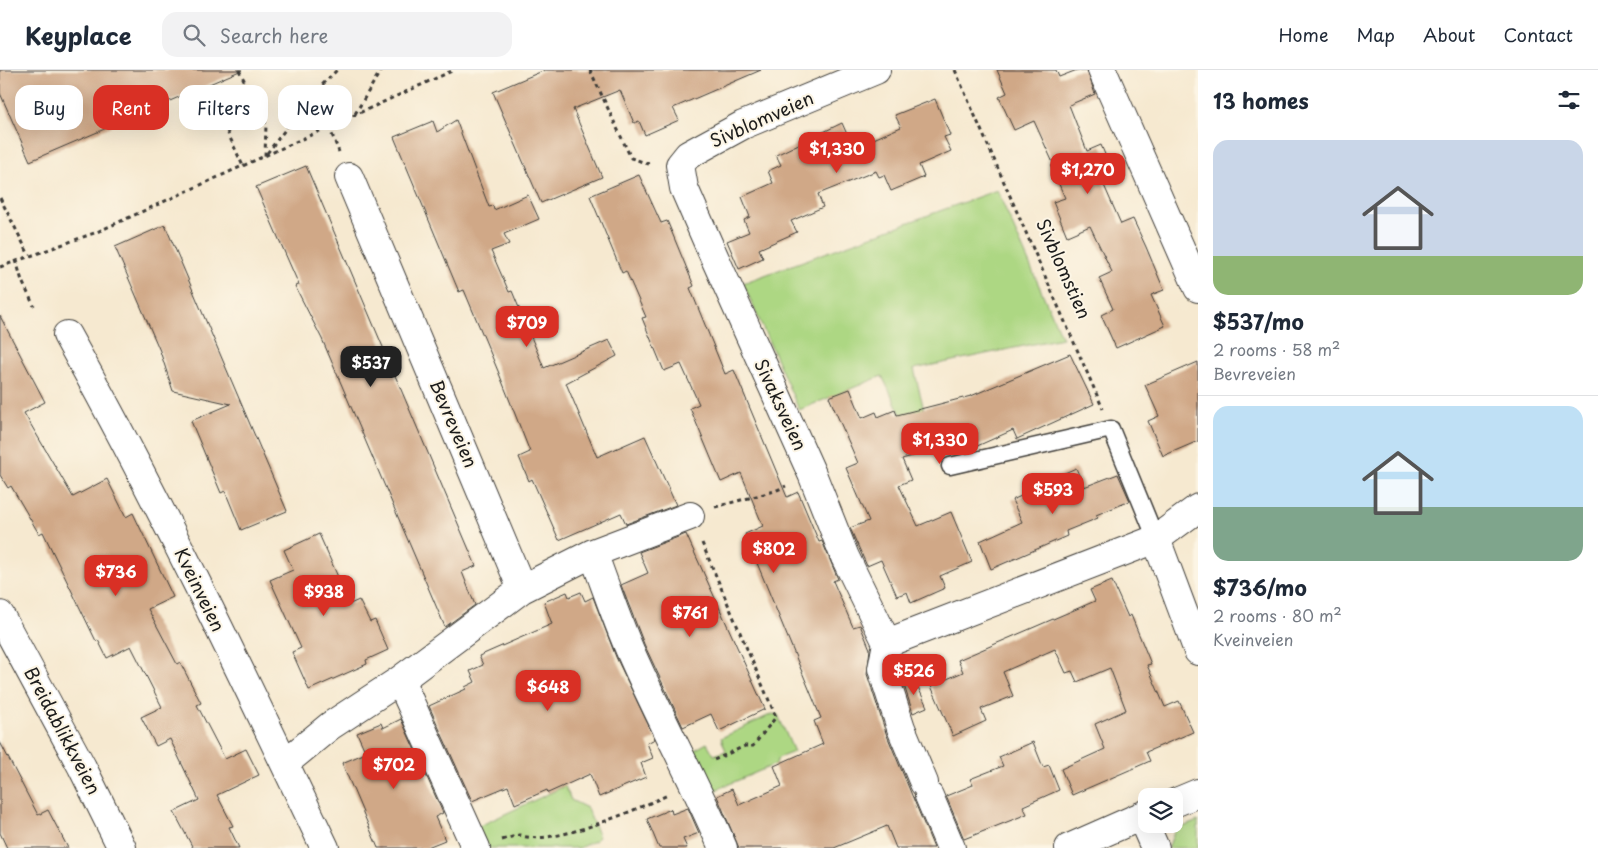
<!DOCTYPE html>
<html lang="en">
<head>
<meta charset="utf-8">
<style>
	body { margin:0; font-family:"Playpen Sans",sans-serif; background:#f2f2f3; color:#1f2937; height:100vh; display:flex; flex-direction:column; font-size:19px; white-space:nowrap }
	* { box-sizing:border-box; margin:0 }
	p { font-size:16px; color:#747a83 }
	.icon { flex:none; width:28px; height:28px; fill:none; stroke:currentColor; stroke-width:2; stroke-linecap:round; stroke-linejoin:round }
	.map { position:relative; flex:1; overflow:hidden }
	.sheet { display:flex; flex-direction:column; background:#fff; width:400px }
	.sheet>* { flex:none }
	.banner { position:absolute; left:15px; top:15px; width:475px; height:45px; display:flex; gap:10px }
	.tools { position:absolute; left:1138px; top:718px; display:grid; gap:10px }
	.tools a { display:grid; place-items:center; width:45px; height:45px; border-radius:10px; background:#fff; box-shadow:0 5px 20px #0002; font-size:25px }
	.price { position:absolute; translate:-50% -42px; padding:0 11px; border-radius:10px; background:#d93025; color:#fff; font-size:16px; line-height:32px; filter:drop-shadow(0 1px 2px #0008) }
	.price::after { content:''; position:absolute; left:50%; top:30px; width:15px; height:11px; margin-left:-8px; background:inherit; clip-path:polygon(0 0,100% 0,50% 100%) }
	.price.selected { background:#222; color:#fff }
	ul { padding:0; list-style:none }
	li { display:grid; align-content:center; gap:10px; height:265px; padding:0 15px }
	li+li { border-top:1px solid #e0e1e3 }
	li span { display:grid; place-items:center; height:155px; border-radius:15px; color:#555 }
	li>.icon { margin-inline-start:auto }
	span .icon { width:90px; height:90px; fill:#fffc; stroke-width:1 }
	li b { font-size:21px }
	h2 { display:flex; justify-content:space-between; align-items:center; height:60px; padding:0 15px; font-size:21px }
	.tag { padding:0 18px; border-radius:15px; background:#fff; box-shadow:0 5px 20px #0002; font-size:18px; line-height:45px }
	.tag.selected { background:#d93025; color:#fff }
	header { display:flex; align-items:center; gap:30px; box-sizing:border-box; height:70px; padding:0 25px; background:#fff; border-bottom:1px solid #e0e1e3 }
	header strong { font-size:24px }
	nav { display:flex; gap:28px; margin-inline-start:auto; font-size:18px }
	.search { width:350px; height:45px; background:#f2f2f3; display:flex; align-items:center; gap:12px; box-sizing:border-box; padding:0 18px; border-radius:15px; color:#747a83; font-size:19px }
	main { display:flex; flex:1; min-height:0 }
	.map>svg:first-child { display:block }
	.green { fill:#add783; stroke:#647a50 }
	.building { fill:#d0a887 }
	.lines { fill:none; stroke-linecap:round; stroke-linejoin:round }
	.lane-casing { stroke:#3d3b37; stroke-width:19 }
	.street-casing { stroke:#3d3b37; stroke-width:30 }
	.secondary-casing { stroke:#3d3b37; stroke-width:30 }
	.path { stroke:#3d3b37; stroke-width:3; stroke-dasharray:4 4; stroke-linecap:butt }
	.lane { stroke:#fff; stroke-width:16 }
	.street { stroke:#fff; stroke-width:28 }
	.secondary { stroke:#fff; stroke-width:28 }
	.labels { text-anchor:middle; stroke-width:4; stroke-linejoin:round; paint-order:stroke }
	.street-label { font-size:18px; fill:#1c1c1c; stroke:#fcf5e5 }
</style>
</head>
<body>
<header>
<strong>Keyplace</strong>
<div class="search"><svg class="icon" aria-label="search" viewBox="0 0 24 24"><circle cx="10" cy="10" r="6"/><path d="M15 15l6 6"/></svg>Search here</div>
<nav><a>Home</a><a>Map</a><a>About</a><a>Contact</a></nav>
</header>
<main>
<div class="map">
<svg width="1198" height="778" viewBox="0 0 1198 778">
	<rect width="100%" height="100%" fill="#fcf5e5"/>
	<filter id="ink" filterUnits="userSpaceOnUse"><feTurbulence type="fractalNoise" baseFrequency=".02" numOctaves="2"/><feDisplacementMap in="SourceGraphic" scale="10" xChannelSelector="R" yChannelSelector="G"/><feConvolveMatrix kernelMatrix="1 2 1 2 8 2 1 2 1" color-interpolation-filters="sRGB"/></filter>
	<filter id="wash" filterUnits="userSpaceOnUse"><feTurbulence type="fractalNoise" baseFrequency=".0096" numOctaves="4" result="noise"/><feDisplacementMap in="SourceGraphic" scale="20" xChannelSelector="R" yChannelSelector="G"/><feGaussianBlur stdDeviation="1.12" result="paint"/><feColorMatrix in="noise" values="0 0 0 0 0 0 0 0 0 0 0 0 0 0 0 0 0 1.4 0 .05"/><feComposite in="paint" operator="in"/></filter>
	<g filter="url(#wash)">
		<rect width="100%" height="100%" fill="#f6e9d0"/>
		<!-- green -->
		<path class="green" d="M997 120 1062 268 914 299 930 364 914 371 882 306 799 340 743 213Z
			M772 644 778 645 794 682 778 688 776 694 713 721 697 702 689 683 707 673 714 685 726 681 721 668Z
			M565 716 571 730 587 738 599 767 596 770 579 778H483L475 758Z
			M1198 751V778H1168L1175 760Z"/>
		<g id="blocks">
			<!-- building -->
			<path class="building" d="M0 0H242L30 91 0 23Z
				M545 0H761L673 38 679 50 645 65 639 51 634 53 620 20 573 39 602 107 541 133 493 22Z
				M997 0H1056L1059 7 1077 0H1087L1095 24 1069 35 1087 81 1101 75 1115 108 1103 113 1121 154 1133 149 1146 177 1164 220 1151 225 1165 256 1116 278 1101 245 1113 239 1099 208 1112 202 1090 156 1067 166 1053 132 1065 128 1051 96 1054 95 1034 51 1014 60 999 27 1007 23Z
				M935 29 950 65 944 67 951 81 919 95 924 107 891 121 884 105 879 107 876 101 818 124 823 137 791 151 797 162 759 179 763 188 739 199 727 171 749 162 744 150 750 147 742 127 773 113 768 101 781 95 776 85 842 53 853 78 901 57 895 45Z
				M456 50 489 137 493 136 494 140 528 125 539 149 504 164 509 174 491 181 509 222 512 221 544 298 609 270 617 286 566 313 597 387 645 366 676 435 626 454 621 443 559 470 532 409 529 411 519 387 530 382 498 301 464 220 459 222 394 67 433 51 437 62Z
				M306 96 476 496 462 502 475 535 445 557 322 269 295 216 299 215 256 117Z
				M639 105 661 153 667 151 668 153 694 216 690 218 725 304 734 300 787 427 798 422 819 472 822 471 838 509 833 511 853 557 860 555 870 579 867 604 886 663 934 778H896L887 756 834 778H739L717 726 732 719 739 735 782 716 774 696 823 674 814 651 821 648 745 464 763 456 741 403 721 412 690 338 699 334 681 294 664 301 642 248 646 247 626 201 622 203 590 126Z
				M165 155 287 441 241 460 225 421 221 423 191 351 231 334 173 321 160 281 115 177Z
				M0 246 45 332 24 343 73 427 107 409 126 447 133 443 173 527 148 539 177 594 180 592 201 633 197 635 225 689 246 679 259 705 217 725 233 756 229 757 239 778H193L174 742 199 730 170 669 156 676 141 647 162 637 131 576 107 588 98 570 96 571 43 462 39 464 11 416 8 418 0 405Z
				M1070 284 1094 334 1017 369 1013 360 975 377 972 369 902 389 911 410 899 415 918 456 951 442 972 492 940 506 945 518 911 533 907 522 897 526 881 490 867 496 850 458 869 451 846 398 858 393 829 327 850 319 862 348 876 342 878 347 895 340 897 345 971 326Z
				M1198 292V371L1163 386 1148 351 1159 346 1145 315Z
				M1076 398 1084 417 1118 404 1130 431 1096 445 1098 448 1066 461 1067 466 991 499 980 471 1022 452 1012 430 1044 416 1042 413Z
				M319 464 350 534 359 530 370 552 375 550 388 580 366 590 367 594 309 620 292 582 301 578 270 510 293 500 284 480Z
				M686 464 765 639 719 661 711 644 683 657 644 574 621 515 648 503 639 482Z
				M1112 511 1128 547 1131 545 1151 594 1147 595 1165 637 1179 631 1193 662 1146 682 1150 691 1072 725 1061 699 1105 679 1095 654 1126 640 1110 598 1077 612 1072 601 1066 603 1055 579 1003 602 1013 626 981 639 986 651 953 666 931 616 963 602 958 590 1095 531 1090 520Z
				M567 522 569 527 581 522 585 531 593 527 616 587 655 669 647 673 653 688 641 693 646 707 599 727 590 704 548 723 547 720 515 734 508 716 472 731 429 636 466 619 465 617 475 612 470 601 483 595 479 586 552 554 544 532Z
				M914 608 927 637 913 643 903 612Z
				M401 649 443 743 435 747 445 770 425 778H378L342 693 366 683 357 663 381 653 383 658Z
				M0 672 38 745 48 740 68 778H7L0 763Z
				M1033 672 1043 697 1049 695 1059 720 1023 736 1027 744 964 769 946 726 973 715 970 709 1003 696 999 687Z
				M688 738 699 763 683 769 687 778H659L647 749 671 739 672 744Z"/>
		</g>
	</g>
	<g filter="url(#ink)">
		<use href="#blocks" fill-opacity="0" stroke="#3d3b37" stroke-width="1"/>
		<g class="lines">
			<!-- lane casing -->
			<g class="lane-casing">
				<path id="lane" d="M950 396 1111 359 1156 469"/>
			</g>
			<!-- street casing -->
			<g class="street-casing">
				<path id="street" d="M876 0 743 55 688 85 680 95 684 118 708 173 812 404 845 487 887 573 1156 469
					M1102 0 1198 218
					M67 265C160 432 243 606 325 778
					M1198 438 1156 469 1198 581
					M593 483 690 446
					M522 519 593 483C607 520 619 558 636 594 664 656 696 715 723 778
					M887 573 882 599 901 658 924 713
					M400 610 476 778
					M285 693 330 656 400 610 522 519 349 107
					M929 726 951 778
					M1174 733 1198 723
					M1141 746 1155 778
					M1069 778 1146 744"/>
			</g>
			<!-- secondary casing -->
			<g class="secondary-casing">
				<path id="secondary" d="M0 545 82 697 122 778"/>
			</g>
			<!-- path -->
			<path class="path" d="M239 0 266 54 265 86 310 27 337 0
				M590 0 631 88 652 95
				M955 0 1103 339
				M207 18 243 96
				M355 44 381 0
				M329 57 339 82
				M0 128 29 185
				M16 190 22 211 34 236
				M0 197 97 162 454 0
				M715 437 775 421 786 416
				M702 473 776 647 753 676H745L714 690
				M502 770 519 765C551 778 634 740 668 725"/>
			<!-- lane -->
			<use href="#lane" class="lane"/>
			<!-- street -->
			<use href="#street" class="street"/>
			<!-- secondary -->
			<use href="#secondary" class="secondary"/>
		</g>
	</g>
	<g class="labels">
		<!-- street labels -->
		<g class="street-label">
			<text transform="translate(762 50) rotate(-24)" y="6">Sivblomveien</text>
			<text transform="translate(1063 199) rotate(66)" y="6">Sivblomstien</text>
			<text transform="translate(780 335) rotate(65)" y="6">Sivaksveien</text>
			<text transform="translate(453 354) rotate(67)" y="6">Bevreveien</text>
			<text transform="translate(199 520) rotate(64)" y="6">Kveinveien</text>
			<text transform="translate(62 661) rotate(62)" y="6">Breidablikkveien</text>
		</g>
	</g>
</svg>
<div class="tools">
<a><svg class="icon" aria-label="layers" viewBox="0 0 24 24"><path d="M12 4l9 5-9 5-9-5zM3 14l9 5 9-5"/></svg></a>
</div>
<b class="price" style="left:837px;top:104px">$1,330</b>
<b class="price" style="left:1088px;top:125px">$1,270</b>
<b class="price" style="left:527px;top:278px">$709</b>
<b class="price selected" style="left:371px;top:318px">$537</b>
<b class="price" style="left:940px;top:395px">$1,330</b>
<b class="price" style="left:1053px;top:445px">$593</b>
<b class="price" style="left:774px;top:504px">$802</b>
<b class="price" style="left:116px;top:527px">$736</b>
<b class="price" style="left:324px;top:547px">$938</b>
<b class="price" style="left:690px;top:568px">$761</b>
<b class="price" style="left:914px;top:626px">$526</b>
<b class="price" style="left:548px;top:642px">$648</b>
<b class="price" style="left:394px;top:720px">$702</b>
<div class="banner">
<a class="tag">Buy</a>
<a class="tag selected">Rent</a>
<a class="tag">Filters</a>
<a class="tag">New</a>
</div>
</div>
<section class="sheet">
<h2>13 homes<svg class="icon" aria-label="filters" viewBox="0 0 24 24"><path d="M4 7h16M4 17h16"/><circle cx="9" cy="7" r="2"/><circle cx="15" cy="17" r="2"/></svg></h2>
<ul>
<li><span style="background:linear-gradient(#c9d6e8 75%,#8fb573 0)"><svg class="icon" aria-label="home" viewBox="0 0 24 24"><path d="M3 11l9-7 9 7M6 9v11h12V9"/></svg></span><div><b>$537/mo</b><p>2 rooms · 58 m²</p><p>Bevreveien</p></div></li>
<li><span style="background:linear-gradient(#bfe0f5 65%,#7fa58c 0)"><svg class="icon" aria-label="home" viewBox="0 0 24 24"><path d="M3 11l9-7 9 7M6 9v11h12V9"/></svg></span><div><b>$736/mo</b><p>2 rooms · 80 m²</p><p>Kveinveien</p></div></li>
</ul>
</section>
</main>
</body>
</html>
